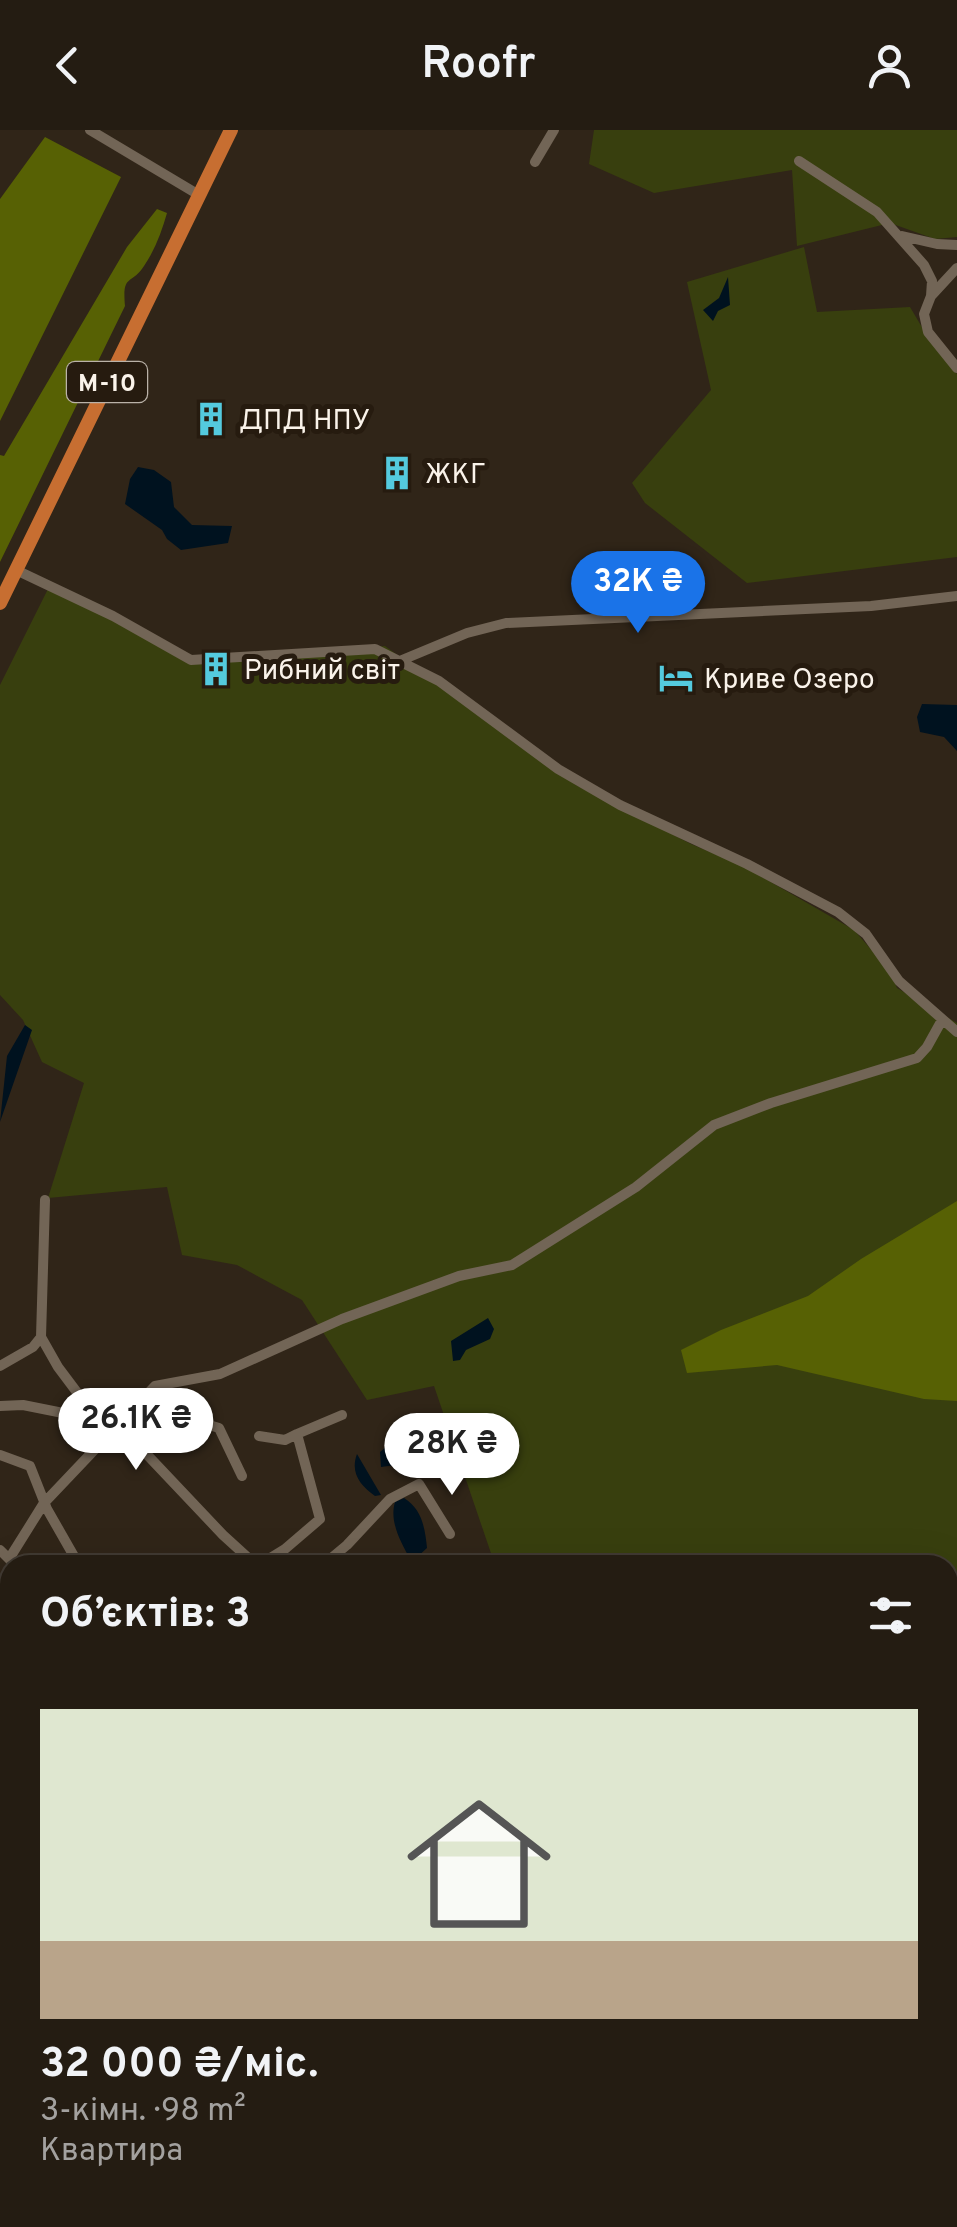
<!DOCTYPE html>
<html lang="uk">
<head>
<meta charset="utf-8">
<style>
	body { margin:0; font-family:Overpass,sans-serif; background:#302920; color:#f1f3f6; height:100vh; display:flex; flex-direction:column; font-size:38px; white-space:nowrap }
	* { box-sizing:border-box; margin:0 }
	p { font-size:32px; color:#a3a19f }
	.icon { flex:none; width:55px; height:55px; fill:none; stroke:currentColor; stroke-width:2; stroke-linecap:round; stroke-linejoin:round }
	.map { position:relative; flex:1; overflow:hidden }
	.panel { position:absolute; left:0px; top:1425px; width:958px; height:672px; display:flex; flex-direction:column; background:#241c12; border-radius:30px 30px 0 0; box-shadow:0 10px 40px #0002,0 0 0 2px #413a32 }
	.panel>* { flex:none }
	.price { position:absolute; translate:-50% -85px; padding:0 22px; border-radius:35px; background:#fff; color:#222; font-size:32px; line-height:65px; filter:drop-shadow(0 2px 5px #0008) }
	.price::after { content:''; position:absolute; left:50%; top:60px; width:30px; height:22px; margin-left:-15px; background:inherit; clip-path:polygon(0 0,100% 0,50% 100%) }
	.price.active { background:#1a73e8; color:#fff }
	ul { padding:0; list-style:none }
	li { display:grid; align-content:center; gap:20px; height:530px; padding:0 40px }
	li span { display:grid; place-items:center; height:310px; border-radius:0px; color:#555 }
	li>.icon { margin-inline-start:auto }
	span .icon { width:180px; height:180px; fill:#fffc; stroke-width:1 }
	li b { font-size:42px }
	h2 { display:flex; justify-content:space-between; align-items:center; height:120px; padding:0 40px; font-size:42px }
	header { display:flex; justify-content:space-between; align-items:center; height:130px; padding:0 40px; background:#241c12; font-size:45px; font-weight:600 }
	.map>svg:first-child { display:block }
	.green { fill:#383f0e }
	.forest { fill:#576104 }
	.water { fill:#00121f }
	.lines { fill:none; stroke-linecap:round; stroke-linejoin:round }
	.minor { stroke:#726556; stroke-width:10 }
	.highway { stroke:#c76e31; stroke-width:14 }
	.labels { text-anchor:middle; stroke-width:10; stroke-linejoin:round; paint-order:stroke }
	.shield { fill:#261b0f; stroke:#bab2a8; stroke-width:2.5 }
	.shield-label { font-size:25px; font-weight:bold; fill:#faf3ea }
	.poi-label { font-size:28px; fill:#faf3ea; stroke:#261b0f; text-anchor:start }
</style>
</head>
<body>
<header><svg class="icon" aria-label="back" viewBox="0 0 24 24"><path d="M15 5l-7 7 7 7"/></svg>Roofr<svg class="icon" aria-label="person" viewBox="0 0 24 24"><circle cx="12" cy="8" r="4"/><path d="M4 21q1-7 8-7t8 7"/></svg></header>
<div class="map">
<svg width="957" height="2097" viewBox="0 0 957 2097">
	<rect width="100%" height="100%" fill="#302518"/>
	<!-- green -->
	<path class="green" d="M594 0H957V107L935 109 890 93 797 116 792 40 654 63 589 34Z
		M804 117 817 182 910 177 926 204 957 244V427L747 453 645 373 632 353 711 260 687 152Z
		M49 457 198 534 385 516 576 655 691 714 741 735 854 800 889 840 897 858 957 893V1682H948V1435H495L434 1256 367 1270 302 1170 237 1135 182 1125 167 1057 48 1068 84 953 42 932 23 890 0 865V555Z
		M0 1967 10 1970V2088H158L169 2097H0Z"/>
	<!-- forest -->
	<path class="forest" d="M45 7 121 47 0 291V69Z
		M157 79 167 83C162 101 155 120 144 136 131 156 122 143 125 176L0 432V325L4 326 127 117Z
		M957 1071V1271L924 1269 777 1235 687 1243 681 1220 721 1200 808 1166 861 1129Z"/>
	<!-- water -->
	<path class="water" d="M728 147 730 175 718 181 713 191 703 180 719 168Z
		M138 337 154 340 171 352 174 377 192 395 232 396 228 413 181 420 167 409 162 400 125 374 130 349Z
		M922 574 957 575V621L944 607 920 602 917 587Z
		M25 895 32 900 0 992 7 926Z
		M488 1188 494 1199 490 1209 466 1220 460 1230 453 1231 451 1211Z
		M402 1304 414 1308 418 1325 403 1334 381 1337 380 1322Z
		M357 1324 381 1365 375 1366C360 1355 350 1343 357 1324Z
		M404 1368C422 1379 425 1398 427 1418L416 1428 410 1429C401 1412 389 1392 395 1372Z"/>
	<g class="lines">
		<!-- minor -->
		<path class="minor" d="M90 0 199 65
			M799 31 877 82 924 135 932 151 931 166 924 184 928 202 957 238
			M535 32 554 0
			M902 106 937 114 957 115
			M931 166 957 138
			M16 440 113 486 191 530 375 519 439 551 558 639 620 675 747 734 838 782 866 804 899 851 957 902
			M402 530 467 503 506 493 871 476 957 466
			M41 1207 58 1237 97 1289
			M0 1236 33 1217 41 1207 45 1070
			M0 1276 23 1275 118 1294 223 1405 256 1435
			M119 1294 149 1300 196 1291 219 1298 242 1346
			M259 1306 285 1310 297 1304
			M0 1325 30 1336 47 1379 79 1435
			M0 1420 15 1435
			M9 1429 44 1373 155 1256 220 1244 342 1189 459 1146 512 1135 636 1057 714 995 771 973 917 928 927 917 942 890
			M259 1435 285 1419 320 1389 297 1304 342 1285
			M323 1435 347 1415 390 1369 419 1354 450 1404
			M0 1808 10 1807
			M0 1975 10 1978
			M310 2088V2097"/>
		<!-- highway -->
		<path class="highway" d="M0 473 231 0"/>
	</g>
	<!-- icons -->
	<defs>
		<g id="building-bare" transform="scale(2.7)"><path d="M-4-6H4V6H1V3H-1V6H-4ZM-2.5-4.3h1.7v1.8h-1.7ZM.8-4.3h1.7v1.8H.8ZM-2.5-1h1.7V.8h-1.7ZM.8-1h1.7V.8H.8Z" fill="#54cade" stroke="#261b0f" stroke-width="2.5" paint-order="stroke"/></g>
		<g id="hotel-bare" transform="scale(2.7)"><path d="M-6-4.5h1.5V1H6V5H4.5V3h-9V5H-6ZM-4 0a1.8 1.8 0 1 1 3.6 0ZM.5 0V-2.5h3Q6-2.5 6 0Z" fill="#54cade" stroke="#261b0f" stroke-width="2.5" paint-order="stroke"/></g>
	</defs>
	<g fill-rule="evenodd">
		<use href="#building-bare" x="211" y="289"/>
		<use href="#building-bare" x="397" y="343"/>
		<use href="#building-bare" x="216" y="539"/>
		<use href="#hotel-bare" x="676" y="548"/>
	</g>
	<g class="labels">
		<!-- shield labels -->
		<rect class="shield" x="67" y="232" width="80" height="40" rx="8"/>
		<g class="shield-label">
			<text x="107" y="261">М-10</text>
		</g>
		<!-- poi labels -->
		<g class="poi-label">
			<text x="239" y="299">ДПД НПУ</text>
			<text x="425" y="353">ЖКГ</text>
			<text x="244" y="549">Рибний світ</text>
			<text x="704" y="558">Криве Озеро</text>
		</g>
	</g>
</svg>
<b class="price active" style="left:638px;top:506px">32K ₴</b>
<b class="price" style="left:136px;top:1343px">26.1K ₴</b>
<b class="price" style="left:452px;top:1368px">28K ₴</b>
<section class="panel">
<h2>Об’єктів: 3<svg class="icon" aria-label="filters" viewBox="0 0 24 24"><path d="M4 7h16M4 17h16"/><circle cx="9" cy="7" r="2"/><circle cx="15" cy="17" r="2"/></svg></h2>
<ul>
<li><span style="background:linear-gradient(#dfe7d0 75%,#b9a48a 0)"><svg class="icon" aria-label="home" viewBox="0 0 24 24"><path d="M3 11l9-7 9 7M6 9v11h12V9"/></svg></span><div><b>32 000 ₴/міс.</b><p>3-кімн. · 98 m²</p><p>Квартира</p></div></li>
</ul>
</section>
</div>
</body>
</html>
